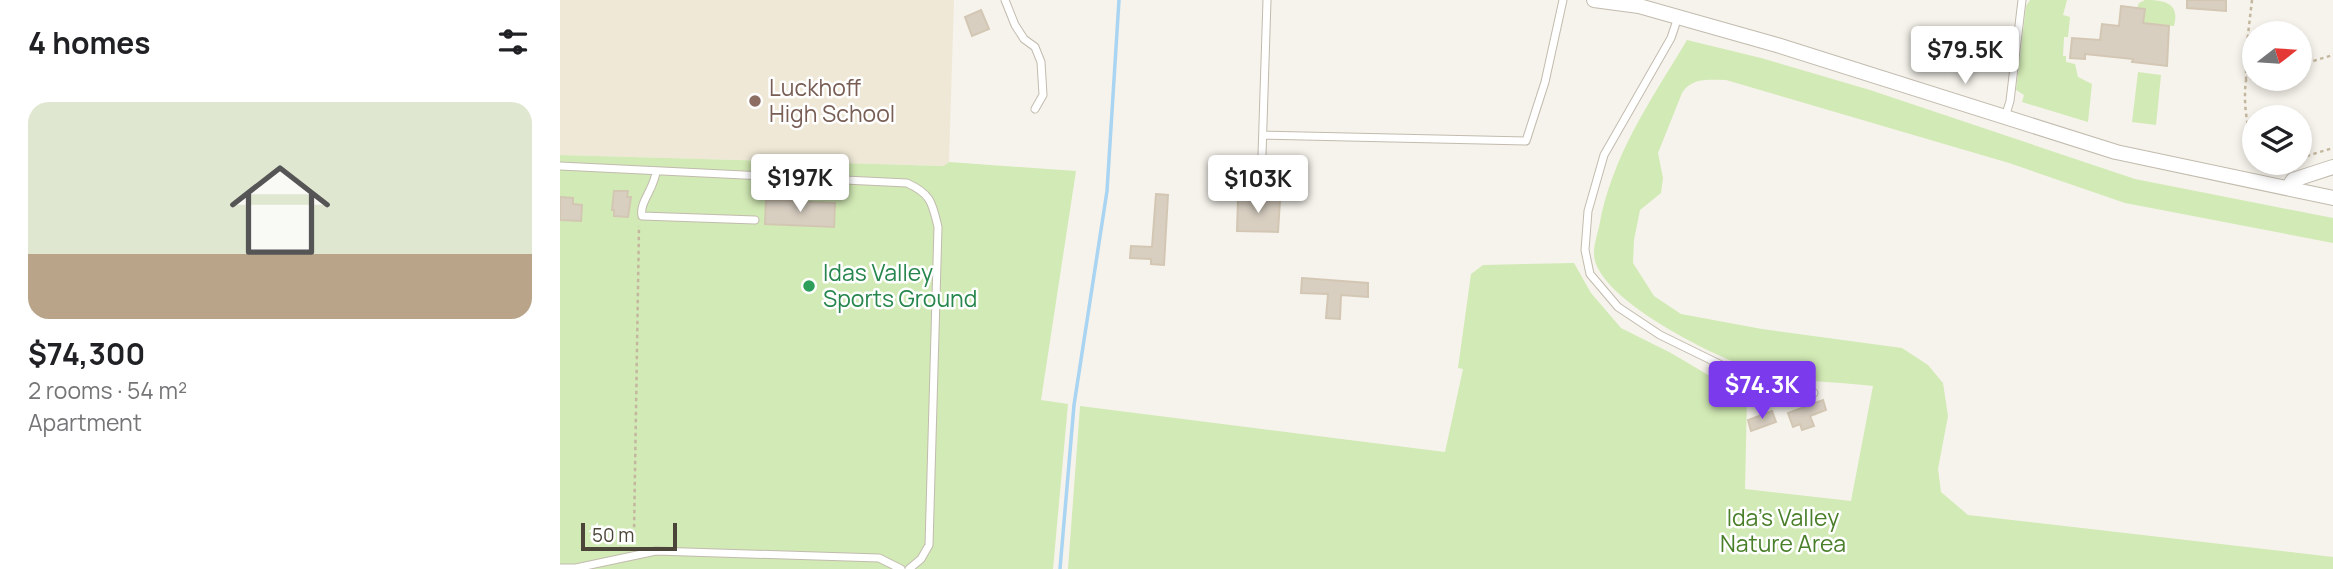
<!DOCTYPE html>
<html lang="en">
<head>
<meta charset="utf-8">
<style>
	body { margin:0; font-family:Manrope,sans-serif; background:#f2f2f2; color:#202124; height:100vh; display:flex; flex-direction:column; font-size:26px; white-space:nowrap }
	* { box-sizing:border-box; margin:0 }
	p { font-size:23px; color:#757577 }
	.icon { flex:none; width:38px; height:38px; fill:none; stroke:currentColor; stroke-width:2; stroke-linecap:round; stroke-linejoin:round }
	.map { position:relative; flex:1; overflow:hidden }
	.drawer { display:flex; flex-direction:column; background:#fff; width:560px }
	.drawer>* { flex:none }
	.needle { width:46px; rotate:73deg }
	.buttons { position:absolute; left:1682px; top:21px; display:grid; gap:14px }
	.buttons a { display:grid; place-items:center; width:70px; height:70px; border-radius:50%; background:#fff; box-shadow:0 4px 10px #0003; font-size:35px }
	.scale { position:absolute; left:21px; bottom:18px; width:96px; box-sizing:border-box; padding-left:7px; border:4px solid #4b4439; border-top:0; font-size:19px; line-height:24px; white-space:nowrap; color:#4b4439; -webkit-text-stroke:5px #fff; paint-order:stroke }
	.price { position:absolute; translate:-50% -60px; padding:0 16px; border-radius:7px; background:#fff; color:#222; font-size:23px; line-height:46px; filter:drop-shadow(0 2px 4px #0008) }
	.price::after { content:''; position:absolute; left:50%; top:42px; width:21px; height:16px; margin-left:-10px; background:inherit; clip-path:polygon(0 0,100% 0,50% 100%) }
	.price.active { background:#7c3aed; color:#fff }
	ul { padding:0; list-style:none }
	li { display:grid; align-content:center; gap:14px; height:371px; padding:0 28px }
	li span { display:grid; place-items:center; height:217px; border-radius:21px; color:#555 }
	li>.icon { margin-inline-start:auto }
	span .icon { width:126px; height:126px; fill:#fffc; stroke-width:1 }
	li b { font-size:30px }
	h2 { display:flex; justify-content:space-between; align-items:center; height:84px; padding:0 28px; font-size:30px }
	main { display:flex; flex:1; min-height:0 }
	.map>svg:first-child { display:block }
	.education { fill:#efe8d6 }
	.green { fill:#d2eab5 }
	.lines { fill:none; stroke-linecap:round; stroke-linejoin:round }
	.stream { stroke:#a9d4f2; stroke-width:3.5 }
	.building { fill:#d8cfc1; stroke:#d3c7b4; stroke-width:2 }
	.lane-casing { stroke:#c2bbae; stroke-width:9 }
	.street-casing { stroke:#c2bbae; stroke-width:16 }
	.path { stroke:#c4b79f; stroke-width:2.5; stroke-dasharray:3.5 3.5; stroke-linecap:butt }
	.lane { stroke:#fff; stroke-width:7 }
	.street { stroke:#fff; stroke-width:14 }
	.education-dot { fill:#8d6e63; stroke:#fff; stroke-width:2.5 }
	.leisure-dot { fill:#2e9e5b; stroke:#fff; stroke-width:2.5 }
	.labels { text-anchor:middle; stroke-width:5; stroke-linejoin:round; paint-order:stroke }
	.education-label { font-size:23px; fill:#785e54; stroke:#fff; text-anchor:start }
	.leisure-label { font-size:23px; fill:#27864d; stroke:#fff; text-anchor:start }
	.park-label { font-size:23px; fill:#4a7f2a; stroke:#fff }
</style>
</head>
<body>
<main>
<section class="drawer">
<h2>4 homes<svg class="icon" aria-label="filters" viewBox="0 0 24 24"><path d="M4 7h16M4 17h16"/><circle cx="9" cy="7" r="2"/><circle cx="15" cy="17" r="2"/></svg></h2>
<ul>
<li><span style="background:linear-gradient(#dfe7d0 70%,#b9a48a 0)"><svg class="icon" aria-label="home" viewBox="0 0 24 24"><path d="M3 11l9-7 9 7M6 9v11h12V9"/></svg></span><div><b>$74,300</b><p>2 rooms · 54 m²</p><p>Apartment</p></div></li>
</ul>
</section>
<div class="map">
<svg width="1773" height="569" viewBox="0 0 1773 569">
	<rect width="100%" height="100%" fill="#f6f3ec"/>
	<!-- education -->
	<path class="education" d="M0 0H394L389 162 385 166 0 155Z"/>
	<!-- green -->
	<path class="green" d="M1470 0H1507L1503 15 1510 17 1508 37H1504L1503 56H1506V62L1515 64 1518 77 1532 84 1528 122 1462 102 1464 95 1456 90 1466 6Z
		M1585 0C1605 0 1620 3 1614 26L1583 23 1585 9 1577 8 1579 3Z
		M1127 40 1201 58 1310 90 1575 179 1773 218V243L1565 203 1449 163 1166 80C1149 80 1132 77 1122 93L1098 153 1103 178 1101 193 1080 210 1074 240 1073 263 1094 296 1121 314 1202 329 1342 348 1368 365 1383 383 1388 416 1378 469 1381 492 1408 515 1773 557V569H508L520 406 885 452 903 369 898 368 911 274 923 265 1014 263 1031 293 1061 328 1111 353 1187 398 1185 489 1291 501 1313 386C1280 382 1244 382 1212 375 1171 366 1033 300 1034 253 1034 245 1037 235 1039 227 1052 155 1090 102 1127 40Z
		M1578 72 1601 75 1596 125 1572 122Z
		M0 155 384 166 389 162 516 171 481 400 508 404 493 569H0Z"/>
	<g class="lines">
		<!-- stream -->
		<path class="stream" d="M500 569 514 405 547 191 559 0"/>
	</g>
	<!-- building -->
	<path class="building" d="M1627 0H1666V11L1627 8Z
		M1561 6 1585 9 1583 23 1609 26 1607 66 1572 62 1573 59 1525 54V59L1510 58 1512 38 1540 40 1542 24 1559 26Z
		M421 10 429 29 412 36 405 17Z
		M54 191H68L67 197H71L68 217 54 216V210H52Z
		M596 194 608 195 604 265 591 264V259L570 258 571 246 592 247Z
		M0 197 13 198V204L22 205 21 221 0 220Z
		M693 197 720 200 718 232 677 231 678 199H693Z
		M206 200 275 203 274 227 205 224Z
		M742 278 808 283V297L781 295 780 319 766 318 768 294 741 293Z
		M1263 400 1266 410 1250 416 1254 426 1242 430 1240 424 1233 427 1228 413Z
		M1212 411 1216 422 1191 431 1188 420Z"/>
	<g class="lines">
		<!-- lane casing -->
		<g class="lane-casing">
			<path id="lane" d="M445 0 455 25 464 39 475 47 481 62 483 95 475 109
				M1118 17 1111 38 1044 155 1028 211 1025 250 1030 274 1058 307 1100 335 1196 382 1217 388 1254 393
				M1445 117 1450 101 1462 0
				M703 135 966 141 985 82 1003 0
				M0 166 347 183C371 194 372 202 378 227L369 545 361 559 349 569
				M96 171C95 188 79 202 82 216L195 220
				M701 186 707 0
				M0 568H16L96 551 319 558 341 569"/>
		</g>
		<!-- street casing -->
		<g class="street-casing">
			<path id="street" d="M1034 0 1079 6 1217 45 1556 152 1773 198
				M1728 188 1733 180 1773 167"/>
		</g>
		<!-- path -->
		<path class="path" d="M1740 65 1773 55
			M1694 78 1686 80C1683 104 1687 127 1694 150
			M1686 80V52L1692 0
			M1740 158 1773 148
			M60 550 65 540 74 532 79 226"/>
		<!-- lane -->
		<use href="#lane" class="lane"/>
		<!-- street -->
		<use href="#street" class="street"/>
	</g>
	<!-- markers -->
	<circle class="education-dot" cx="195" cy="101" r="7"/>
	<circle class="leisure-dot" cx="249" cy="286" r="7"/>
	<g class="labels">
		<!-- education labels -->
		<g class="education-label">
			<text x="209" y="96">Luckhoff<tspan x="209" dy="26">High School</tspan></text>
		</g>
		<!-- leisure labels -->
		<g class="leisure-label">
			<text x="263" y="281">Idas Valley<tspan x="263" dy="26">Sports Ground</tspan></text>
		</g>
		<!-- park labels -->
		<g class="park-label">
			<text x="1223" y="526">Ida's Valley<tspan x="1223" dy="26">Nature Area</tspan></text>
		</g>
	</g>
</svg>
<div class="buttons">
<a><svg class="needle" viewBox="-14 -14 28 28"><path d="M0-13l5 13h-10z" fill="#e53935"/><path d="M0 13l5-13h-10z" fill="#757577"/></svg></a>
<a><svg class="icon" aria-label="layers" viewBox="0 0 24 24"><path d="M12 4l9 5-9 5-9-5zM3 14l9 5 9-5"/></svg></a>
</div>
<div class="scale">50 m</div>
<b class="price" style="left:1405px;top:86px">$79.5K</b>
<b class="price" style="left:240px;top:214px">$197K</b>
<b class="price" style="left:698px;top:215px">$103K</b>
<b class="price active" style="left:1202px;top:421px">$74.3K</b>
</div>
</main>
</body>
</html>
